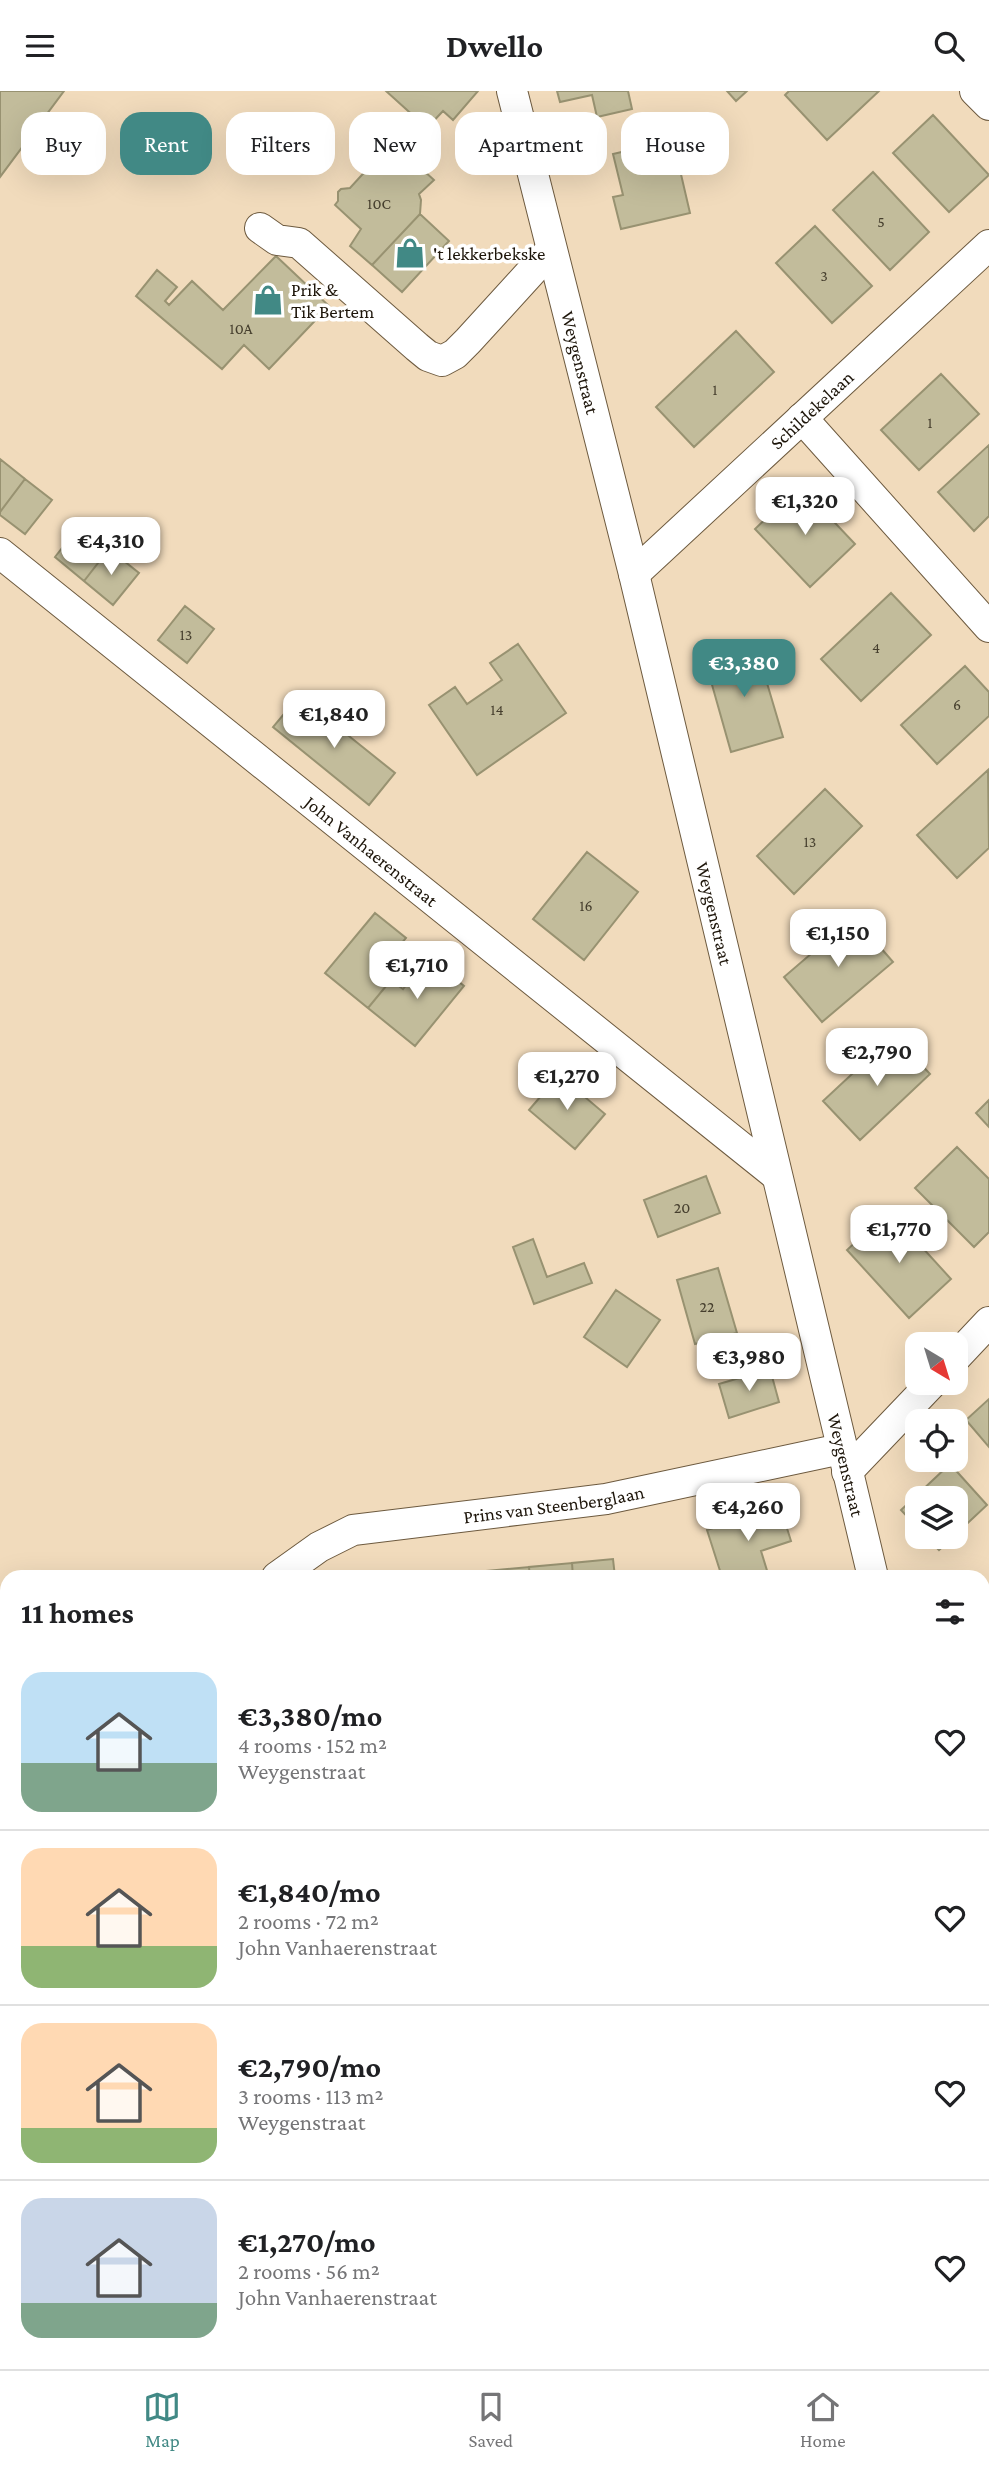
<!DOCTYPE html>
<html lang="en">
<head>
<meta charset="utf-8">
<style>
	body { margin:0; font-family:"Crimson Pro",serif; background:#f2f2f2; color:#202124; height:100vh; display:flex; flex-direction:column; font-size:26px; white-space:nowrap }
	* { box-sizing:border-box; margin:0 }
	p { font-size:23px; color:#757577 }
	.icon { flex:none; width:38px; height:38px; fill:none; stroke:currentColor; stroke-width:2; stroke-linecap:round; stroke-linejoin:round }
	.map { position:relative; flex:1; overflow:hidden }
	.sheet { position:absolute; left:0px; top:1479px; width:990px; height:800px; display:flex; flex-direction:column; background:#fff; border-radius:21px 21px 0 0; box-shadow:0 7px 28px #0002 }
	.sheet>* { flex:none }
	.banner { position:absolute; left:21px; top:21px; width:948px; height:63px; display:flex; gap:14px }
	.needle { width:46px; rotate:142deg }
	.buttons { position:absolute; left:905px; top:1241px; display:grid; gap:14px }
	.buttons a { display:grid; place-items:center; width:63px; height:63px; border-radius:14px; background:#fff; box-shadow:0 7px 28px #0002; font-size:35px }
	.price { position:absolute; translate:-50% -60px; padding:0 16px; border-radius:14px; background:#fff; color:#222; font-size:23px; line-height:46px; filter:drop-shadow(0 2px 4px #0008) }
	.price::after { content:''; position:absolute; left:50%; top:42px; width:21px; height:16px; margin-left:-10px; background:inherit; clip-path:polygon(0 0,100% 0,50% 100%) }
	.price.current { background:#418985; color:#fff }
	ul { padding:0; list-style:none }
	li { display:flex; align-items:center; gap:21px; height:175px; padding:0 21px }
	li+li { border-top:2px solid #e0e0e0 }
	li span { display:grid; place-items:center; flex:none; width:196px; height:140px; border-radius:21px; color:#555 }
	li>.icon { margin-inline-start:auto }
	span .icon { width:84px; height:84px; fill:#fffc; stroke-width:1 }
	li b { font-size:30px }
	h2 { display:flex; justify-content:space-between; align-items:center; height:84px; padding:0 21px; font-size:30px }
	.chip { padding:0 24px; border-radius:21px; background:#fff; box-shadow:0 7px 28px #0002; font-size:24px; line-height:63px }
	.chip.current { background:#418985; color:#fff }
	header { display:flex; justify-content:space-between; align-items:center; height:91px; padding:0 21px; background:#fff; font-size:32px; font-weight:700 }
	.dock { display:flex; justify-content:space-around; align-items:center; height:98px; border-top:2px solid #e0e0e0; background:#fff; font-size:19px; color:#757577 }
	.dock a { display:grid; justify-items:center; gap:4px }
	.dock .current { color:#418985 }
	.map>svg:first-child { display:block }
	.building { fill:#c2bc9b; stroke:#989271; stroke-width:2 }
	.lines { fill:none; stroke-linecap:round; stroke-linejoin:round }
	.minor-casing { stroke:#6d5a3f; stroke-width:32 }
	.minor { stroke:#fff; stroke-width:30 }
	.labels { text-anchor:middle; stroke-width:7; stroke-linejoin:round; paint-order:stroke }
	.number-label { font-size:16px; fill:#463f2e }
	.poi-label { font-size:19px; fill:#1d150a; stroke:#fff; text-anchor:start }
	.street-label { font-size:19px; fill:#1d150a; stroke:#fff }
</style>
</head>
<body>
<header><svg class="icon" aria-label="menu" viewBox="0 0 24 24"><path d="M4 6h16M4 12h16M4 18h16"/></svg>Dwello<svg class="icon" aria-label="search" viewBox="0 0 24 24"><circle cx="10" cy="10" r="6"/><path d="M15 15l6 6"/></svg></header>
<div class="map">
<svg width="989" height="2278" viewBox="0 0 989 2278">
	<rect width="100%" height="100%" fill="#f1dbbc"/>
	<!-- building -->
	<path class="building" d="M0 0H64L0 86Z
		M386 0H478L453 29 443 20 427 37Z
		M557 0H628L632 18 597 26 592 4 560 11Z
		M727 0H747L736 10Z
		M789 0H879L827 49 785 4Z
		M933 24 989 84 949 121 893 62Z
		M673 49 690 122 621 138 613 106 623 104 613 63Z
		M392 51 434 89 419 103 421 109 420 123 372 174 350 155 361 138 335 114 338 110V101L341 98 350 97Z
		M873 81 929 141 890 179 833 119Z
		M420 123 449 150 402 201 372 174Z
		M815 135 872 195 832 232 776 172Z
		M276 165 329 215 269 278 244 254 222 278 136 205 157 179 177 196 165 210 169 214 192 190 223 219Z
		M736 240 774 281 694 356 656 316Z
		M941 283 979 323 919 379 881 339Z
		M989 354V425L974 440 938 401Z
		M0 368 25 388 0 421Z
		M25 388 52 409 25 443 0 424V421Z
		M800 395 855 453 810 496 755 438Z
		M80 434 109 458 84 490 55 466Z
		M109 458 139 482 113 514 84 490Z
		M891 502 931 544 861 610 821 568Z
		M185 515 214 538 187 572 158 549Z
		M518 553 566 622 477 684 429 614 455 596 467 613 502 589 490 572Z
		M756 555 783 646 731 661 705 569Z
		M965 575 989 601V625L937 673 901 634Z
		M299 605 395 682 369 714 273 636Z
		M988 679 989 757 957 787 917 744Z
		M825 698 862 735 794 803 757 765Z
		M587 761 638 801 584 869 533 828Z
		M375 822 406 847 380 879 391 889 368 917 325 882Z
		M854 826 893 871 822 931 784 886Z
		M428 866 464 895 415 955 368 917 391 889 403 898Z
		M894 944 930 983 860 1049 823 1010Z
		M559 984 605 1023 575 1058 529 1019Z
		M989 1009V1036L976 1022Z
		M957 1056 989 1088V1141L974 1156 915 1097Z
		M706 1085 720 1122 658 1146 644 1109Z
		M889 1120 951 1188 909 1227 847 1159Z
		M533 1148 547 1186 584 1172 592 1192 534 1213 513 1156Z
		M718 1177 737 1242 695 1253 677 1189Z
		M616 1199 660 1229 627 1276 584 1246Z
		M770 1278 779 1311 729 1327 719 1293Z
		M989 1308V1356L966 1329Z
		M950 1373 987 1414 956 1443V1407H917V1436L901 1419Z
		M780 1415 791 1450 761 1460 769 1486H722L707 1439Z
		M926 1446H953L939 1459Z
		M613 1468 615 1486H573L572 1472Z
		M572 1472 573 1486H530L529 1476Z
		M529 1476 530 1486H488L487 1480Z
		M0 1765 7 1776V1794L0 1798Z
		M7 1794V1848L1 1852 0 1798Z
		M984 2153 989 2160V2226L984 2231Z
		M221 2272H259L251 2278H226Z"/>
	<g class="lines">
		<!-- minor casing -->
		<g class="minor-casing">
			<g id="minor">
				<path id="s1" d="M512 0 634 483 873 1486"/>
				<path d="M975 0 989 14"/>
				<path d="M260 137 277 149 299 152 417 256 428 265 442 270 455 263 468 250 551 159"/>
				<path d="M802 327 989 536"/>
				<path id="s2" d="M0 462 776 1084"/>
				<path id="s3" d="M634 483 989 154"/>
				<path d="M956 1266 989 1231"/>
				<path d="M847 1381 932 1292"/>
				<path id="s4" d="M277 1486 319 1456 353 1439 606 1408 841 1358"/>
				<path d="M0 1682 7 1677"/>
				<path d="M984 1769 989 1767"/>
				<path d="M984 1855 989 1866"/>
				<path d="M0 1942 7 1953"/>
				<path d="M0 2089 7 2099"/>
				<path d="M137 2272 142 2278"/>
				<path d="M322 2278 329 2272"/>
			</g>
		</g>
		<!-- minor -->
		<use href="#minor" class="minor"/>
	</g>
	<!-- icons -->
	<defs>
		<g id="shop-bare" transform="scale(2.415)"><path d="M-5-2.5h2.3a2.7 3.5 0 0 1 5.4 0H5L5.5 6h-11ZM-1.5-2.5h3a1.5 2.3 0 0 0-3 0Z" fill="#418985" stroke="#fff" stroke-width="2.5" paint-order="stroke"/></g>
	</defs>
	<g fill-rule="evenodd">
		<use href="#shop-bare" x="410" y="162"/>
		<use href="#shop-bare" x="268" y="209"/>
	</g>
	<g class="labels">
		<!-- number labels -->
		<g class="number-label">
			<text x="379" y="118">10C</text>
			<text x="881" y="136">5</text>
			<text x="824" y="190">3</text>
			<text x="241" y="243">10A</text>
			<text x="715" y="304">1</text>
			<text x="930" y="337">1</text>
			<text x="186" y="549">13</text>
			<text x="876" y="562">4</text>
			<text x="957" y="619">6</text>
			<text x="497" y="624">14</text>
			<text x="810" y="756">13</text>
			<text x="586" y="820">16</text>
			<text x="682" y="1122">20</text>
			<text x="707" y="1221">22</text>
		</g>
		<!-- poi labels -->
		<g class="poi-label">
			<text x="433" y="169">'t lekkerbekske</text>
			<text x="291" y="205">Prik &amp;<tspan x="291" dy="22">Tik Bertem</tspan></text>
		</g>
		<!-- street labels -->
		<g class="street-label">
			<text dy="7" stroke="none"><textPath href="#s1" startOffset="280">Weygenstraat</textPath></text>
			<text dy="7" stroke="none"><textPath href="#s3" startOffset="242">Schildekelaan</textPath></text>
			<text dy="7" stroke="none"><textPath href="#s2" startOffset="476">John Vanhaerenstraat</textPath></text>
			<text dy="7" stroke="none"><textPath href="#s1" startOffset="847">Weygenstraat</textPath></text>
			<text dy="7" stroke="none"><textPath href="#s1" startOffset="1414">Weygenstraat</textPath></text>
			<text dy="7" stroke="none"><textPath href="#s4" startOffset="292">Prins van Steenberglaan</textPath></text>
		</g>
	</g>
</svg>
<div class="buttons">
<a><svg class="needle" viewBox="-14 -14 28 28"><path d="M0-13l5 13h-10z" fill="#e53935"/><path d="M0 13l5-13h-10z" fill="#757577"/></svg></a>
<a><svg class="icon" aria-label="locate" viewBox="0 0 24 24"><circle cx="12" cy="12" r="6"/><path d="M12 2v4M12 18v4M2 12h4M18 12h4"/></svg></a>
<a><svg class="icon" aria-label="layers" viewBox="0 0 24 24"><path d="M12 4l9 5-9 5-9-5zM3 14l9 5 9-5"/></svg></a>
</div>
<b class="price" style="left:805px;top:446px">€1,320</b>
<b class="price" style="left:111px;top:486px">€4,310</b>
<b class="price current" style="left:744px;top:608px">€3,380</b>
<b class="price" style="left:334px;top:659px">€1,840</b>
<b class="price" style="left:838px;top:878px">€1,150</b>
<b class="price" style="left:417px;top:910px">€1,710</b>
<b class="price" style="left:877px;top:997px">€2,790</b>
<b class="price" style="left:567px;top:1021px">€1,270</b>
<b class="price" style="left:899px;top:1174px">€1,770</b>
<b class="price" style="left:749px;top:1302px">€3,980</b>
<b class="price" style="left:748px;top:1452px">€4,260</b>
<div class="banner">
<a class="chip">Buy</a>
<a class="chip current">Rent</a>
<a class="chip">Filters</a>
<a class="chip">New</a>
<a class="chip">Apartment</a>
<a class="chip">House</a>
</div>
<section class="sheet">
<h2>11 homes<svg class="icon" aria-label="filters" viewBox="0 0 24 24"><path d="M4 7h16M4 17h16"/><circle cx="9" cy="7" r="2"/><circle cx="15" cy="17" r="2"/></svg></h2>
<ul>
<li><span style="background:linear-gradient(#bfe0f5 65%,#7fa58c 0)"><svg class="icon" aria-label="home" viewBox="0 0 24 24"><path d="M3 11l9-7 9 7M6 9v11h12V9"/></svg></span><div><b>€3,380/mo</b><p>4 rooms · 152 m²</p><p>Weygenstraat</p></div><svg class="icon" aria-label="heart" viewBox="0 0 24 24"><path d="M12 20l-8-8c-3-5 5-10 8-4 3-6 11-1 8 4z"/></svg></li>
<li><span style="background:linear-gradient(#ffd9b3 70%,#8fb573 0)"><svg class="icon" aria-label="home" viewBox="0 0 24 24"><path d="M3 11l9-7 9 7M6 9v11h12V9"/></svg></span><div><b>€1,840/mo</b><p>2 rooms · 72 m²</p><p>John Vanhaerenstraat</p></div><svg class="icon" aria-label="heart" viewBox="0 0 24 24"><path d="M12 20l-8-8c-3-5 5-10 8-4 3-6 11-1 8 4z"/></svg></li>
<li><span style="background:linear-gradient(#ffd9b3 75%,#8fb573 0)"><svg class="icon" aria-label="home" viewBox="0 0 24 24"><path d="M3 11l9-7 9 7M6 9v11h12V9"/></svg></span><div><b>€2,790/mo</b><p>3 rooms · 113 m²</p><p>Weygenstraat</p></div><svg class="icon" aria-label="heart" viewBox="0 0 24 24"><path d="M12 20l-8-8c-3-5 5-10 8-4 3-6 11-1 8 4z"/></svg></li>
<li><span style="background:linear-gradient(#c9d6e8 75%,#7fa58c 0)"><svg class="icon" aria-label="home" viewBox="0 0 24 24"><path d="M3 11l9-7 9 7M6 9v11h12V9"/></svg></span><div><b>€1,270/mo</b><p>2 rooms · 56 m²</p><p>John Vanhaerenstraat</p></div><svg class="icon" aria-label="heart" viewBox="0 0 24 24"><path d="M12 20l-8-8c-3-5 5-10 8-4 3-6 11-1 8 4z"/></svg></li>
</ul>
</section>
</div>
<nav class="dock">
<a class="current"><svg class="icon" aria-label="map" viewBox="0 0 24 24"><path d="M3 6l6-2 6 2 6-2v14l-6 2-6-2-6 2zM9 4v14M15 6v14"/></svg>Map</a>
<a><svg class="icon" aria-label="saved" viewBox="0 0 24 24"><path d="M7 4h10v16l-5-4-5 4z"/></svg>Saved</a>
<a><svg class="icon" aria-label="home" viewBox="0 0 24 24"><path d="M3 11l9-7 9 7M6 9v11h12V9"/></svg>Home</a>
</nav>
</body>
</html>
